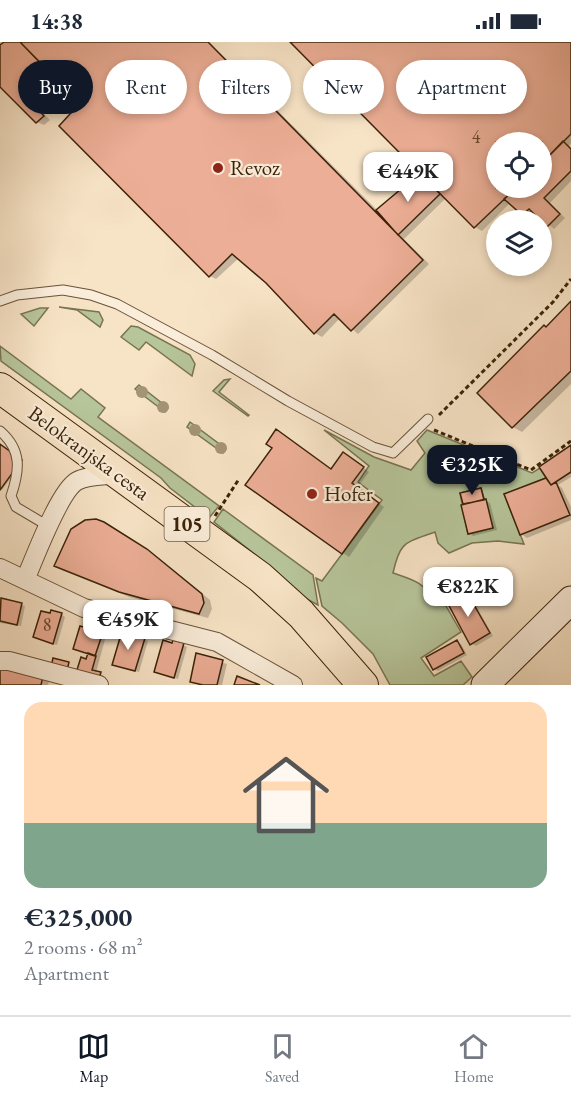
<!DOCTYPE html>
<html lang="en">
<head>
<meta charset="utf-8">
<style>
	body { margin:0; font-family:"EB Garamond",serif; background:#f6f6f7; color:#1f2937; height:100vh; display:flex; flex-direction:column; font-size:22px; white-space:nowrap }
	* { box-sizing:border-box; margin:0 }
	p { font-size:20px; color:#747a83 }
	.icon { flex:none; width:33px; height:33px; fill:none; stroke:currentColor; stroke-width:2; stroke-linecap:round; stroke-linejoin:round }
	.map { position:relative; height:643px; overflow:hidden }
	.sheet { display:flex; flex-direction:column; background:#fff; flex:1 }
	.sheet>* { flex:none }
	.banner { position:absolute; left:18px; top:18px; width:536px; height:54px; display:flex; gap:12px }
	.tools { position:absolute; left:486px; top:90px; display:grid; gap:12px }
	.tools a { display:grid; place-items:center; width:66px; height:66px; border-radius:50%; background:#fff; box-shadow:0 3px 9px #0003; font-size:30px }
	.price { position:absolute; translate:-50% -51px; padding:0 14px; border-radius:12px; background:#fff; color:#222; font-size:20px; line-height:39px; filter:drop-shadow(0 2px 3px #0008) }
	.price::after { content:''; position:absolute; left:50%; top:36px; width:18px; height:14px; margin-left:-9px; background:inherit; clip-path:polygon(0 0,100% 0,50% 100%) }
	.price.selected { background:#111827; color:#fff }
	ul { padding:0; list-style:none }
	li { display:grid; align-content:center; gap:12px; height:318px; padding:0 24px }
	li span { display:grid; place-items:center; height:186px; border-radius:18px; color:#555 }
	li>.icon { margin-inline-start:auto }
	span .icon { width:108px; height:108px; fill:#fffc; stroke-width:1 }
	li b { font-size:26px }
	.tag { padding:0 21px; border-radius:27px; background:#fff; box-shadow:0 3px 9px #0003; font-size:21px; line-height:54px }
	.tag.selected { background:#111827; color:#fff }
	.status { display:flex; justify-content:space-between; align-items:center; height:42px; padding:0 30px; background:#fff; direction:ltr }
	.status svg { height:16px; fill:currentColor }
	.dock { display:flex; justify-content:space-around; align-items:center; height:84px; border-top:2px solid #e0e1e3; background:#fff; font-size:16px; color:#747a83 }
	.dock a { display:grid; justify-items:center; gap:3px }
	.dock .selected { color:#111827 }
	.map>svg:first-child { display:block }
	.green { fill:#b7c59a; stroke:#797451; stroke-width:1.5; fill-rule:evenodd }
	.shadow { fill:#0003; fill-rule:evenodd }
	.building { fill:#ecae96; stroke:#3b2208; stroke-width:1.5 }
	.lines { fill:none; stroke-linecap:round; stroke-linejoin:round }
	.service-casing { stroke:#6a5238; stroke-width:11 }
	.minor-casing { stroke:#6a5238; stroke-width:20 }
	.secondary-casing { stroke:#3b2208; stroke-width:29 }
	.primary-casing { stroke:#3b2208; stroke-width:32 }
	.path { stroke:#3b2208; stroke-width:3; stroke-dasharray:4.5 3; stroke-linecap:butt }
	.service { stroke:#faedda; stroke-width:9 }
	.minor { stroke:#faedda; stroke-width:18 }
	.secondary { stroke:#faedda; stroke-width:27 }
	.primary { stroke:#f7e3c6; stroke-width:30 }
	.tree { fill:#a49476 }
	.poi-dot { fill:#8f2418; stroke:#faedda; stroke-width:2 }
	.labels { text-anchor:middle; stroke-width:4.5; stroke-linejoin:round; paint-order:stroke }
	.number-label { font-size:18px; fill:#67452c }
	.shield { fill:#faedda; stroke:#745f47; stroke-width:1.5 }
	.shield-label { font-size:20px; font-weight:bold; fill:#3b2208 }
	.poi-label { font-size:21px; fill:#3b2208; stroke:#faedda; text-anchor:start }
	.street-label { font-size:21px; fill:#3b2208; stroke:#faedda }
</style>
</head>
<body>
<div class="status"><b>14:38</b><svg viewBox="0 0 49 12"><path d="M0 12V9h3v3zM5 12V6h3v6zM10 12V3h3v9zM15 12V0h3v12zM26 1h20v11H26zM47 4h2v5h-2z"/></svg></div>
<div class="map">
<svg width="571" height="643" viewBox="0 0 571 643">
	<rect width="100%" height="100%" fill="#f7e3c6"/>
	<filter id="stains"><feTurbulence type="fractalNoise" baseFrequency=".00333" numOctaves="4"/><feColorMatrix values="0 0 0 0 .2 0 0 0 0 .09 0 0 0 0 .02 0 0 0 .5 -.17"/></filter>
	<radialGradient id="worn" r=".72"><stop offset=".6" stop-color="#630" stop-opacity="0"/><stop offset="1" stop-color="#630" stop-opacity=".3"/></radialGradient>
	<!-- green -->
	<path class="green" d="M59 265 99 270 103 278 100 285 77 268Z
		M40 266H48L34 284 21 272Z
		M131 284 138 285 190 313 195 322 192 334 146 300 139 308 121 295Z
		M0 304 71 357 81 347 105 366 98 375 219 464 209 476 170 446 161 436 1 319Z
		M230 337 219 350 249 373 248 374 213 349 224 338Z
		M139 343 168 366 165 370 135 347Z
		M190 380 226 407 223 411 187 385Z
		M324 388 374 415 411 428 425 411 417 399 427 388 532 431 540 426 546 436 504 452 524 502 498 499 472 501 449 511 438 501 435 490C405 501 400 499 393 531 410 537 425 540 433 558L446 564 461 590 421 616 434 634 461 619 472 635 463 643H390L373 612 342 581 322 564 316 536 322 539 382 458 358 440 369 424ZM481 446 493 486 468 492 460 451Z
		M223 467 313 533 318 563 305 556 267 522 214 480Z"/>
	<!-- shadow -->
	<path class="shadow" d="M6 0H209L378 169 422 131 292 0H571V101L569 104 571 106V139L550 161 565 176 554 187 535 171 529 176 510 161 482 189 475 185 446 156 404 197 429 222 358 292 340 276 322 295 315 291 267 240 239 216 216 237 210 234 82 61 54 33 29 57 50 78 44 83 37 80 0 42V5ZM496 100H542V146H496Z
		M571 261V342L522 390 513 385 547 286Z
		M0 403 23 419 2 448 0 447Z
		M274 405 332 428 350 415 369 430 357 446 384 465 349 515 343 511Z
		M571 405V435L558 443 562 446 571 465V478L527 496 521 492 546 437 552 441Z
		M481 448 485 459 490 461 497 488 473 494 469 491 467 463 465 461Z
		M113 486 156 514 210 558 212 567 208 576 129 555 65 528Z
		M466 551 470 553 493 594 476 604 471 601Z
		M0 557 25 564 21 584 0 581Z
		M61 572 65 575 57 603 39 597Z
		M90 583H106L104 590 99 588 98 590 106 594 96 630 104 634 103 640 81 633 89 611Z
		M144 597 148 599 139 630 118 624Z
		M456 600 461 602 467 613 438 629 434 627Z
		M183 603 187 605 178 637 156 630Z
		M198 613 227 622 222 643H202L191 639Z
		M29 631 49 639 48 643H0Z"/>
	<!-- building -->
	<path class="building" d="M4 0H20L48 29 24 52 44 74 36 81 0 45V3Z
		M20 0H208L423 218 351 289 334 272 314 292 266 241 232 212 209 235 59 84 80 61Z
		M290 0H571V92L542 121V100H496V146H516L474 186Z
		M563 99 571 107V129L544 156 560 172 547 185 529 167 522 173 504 157 516 146H542V121Z
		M420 131 440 152 398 193 376 168Z
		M571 259V329L512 386 477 351 544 283 546 285Z
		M276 387 331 427 343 410 364 425 352 441 379 461 342 512 245 443 272 406 266 402Z
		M0 402 22 418 0 448Z
		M571 403V430L551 443 539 425Z
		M546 436 551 443 556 440 570 473 520 493 504 452Z
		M481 446 484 458 463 462 460 451Z
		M486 457 493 486 468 492 461 463Z
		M96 477 104 480 147 507 202 552 204 561 199 572 119 550 54 524 71 487 85 478Z
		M466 549 490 591 470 603 447 560Z
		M1 556 22 561 17 583 0 579Z
		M51 568 62 571 53 602 33 595 41 569 50 571Z
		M94 578 106 581 103 590 88 586 89 581 93 582Z
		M80 584 103 590 95 614 73 607Z
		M122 589 145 596 135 629 112 623Z
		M163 598 172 601 173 598 184 601 174 636 154 630Z
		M457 598 464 611 433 628 426 615Z
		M88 611 96 614 92 628 101 630 98 639 76 631 81 615 86 617Z
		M196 611 223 618 217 643H203L190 640Z
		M53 616 69 620 67 629 51 625Z
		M0 621 43 634 41 643H0Z
		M237 634 260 643H234Z"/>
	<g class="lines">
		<!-- service casing -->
		<g class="service-casing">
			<path id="service" d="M0 259 17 253 63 248 91 253 117 262 212 313 288 359 373 405 393 411 428 377
				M0 389C22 408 20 428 11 454L16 465 48 484"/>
		</g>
		<!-- minor casing -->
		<g class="minor-casing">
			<path id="minor" d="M0 526 84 566 217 600 293 643
				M25 538C34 518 59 449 77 439 88 433 106 434 118 432
				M0 619H9L99 643"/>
		</g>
		<!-- secondary casing -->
		<g class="secondary-casing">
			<path id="secondary" d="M485 643 571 558"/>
		</g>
		<!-- primary casing -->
		<g class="primary-casing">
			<path id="primary" d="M0 346 260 535 301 572 363 643"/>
		</g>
		<!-- path -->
		<path class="path" d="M439 373 553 260 571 237
			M434 388 531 428 571 399
			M215 474 239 437"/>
		<!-- service -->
		<use href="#service" class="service"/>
		<!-- minor -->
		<use href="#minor" class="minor"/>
		<!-- secondary -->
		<use href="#secondary" class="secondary"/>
		<!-- primary -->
		<use href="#primary" class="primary"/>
	</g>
	<!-- trees -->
	<g class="tree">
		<circle cx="142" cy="350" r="6"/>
		<circle cx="163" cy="365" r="6"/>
		<circle cx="195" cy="388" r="6"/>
		<circle cx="221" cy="406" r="6"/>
	</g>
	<!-- markers -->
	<g class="poi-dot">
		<circle cx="218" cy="126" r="6"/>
		<circle cx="312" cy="452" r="6"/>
	</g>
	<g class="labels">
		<!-- number labels -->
		<g class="number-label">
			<text x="476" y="101">4</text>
			<text x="47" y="589">8</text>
		</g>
		<!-- shield labels -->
		<rect class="shield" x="164.5" y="465" width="45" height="34" rx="4.5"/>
		<g class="shield-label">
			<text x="187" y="489">105</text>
		</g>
		<!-- poi labels -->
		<g class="poi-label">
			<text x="230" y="133">Revoz</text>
			<text x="324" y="459">Hofer</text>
		</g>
		<!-- street labels -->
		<g class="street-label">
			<text transform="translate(89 411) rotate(36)" y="7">Belokranjska cesta</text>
		</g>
	</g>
	<rect width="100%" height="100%" filter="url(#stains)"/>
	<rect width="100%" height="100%" fill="url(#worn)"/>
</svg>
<div class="tools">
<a><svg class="icon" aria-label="locate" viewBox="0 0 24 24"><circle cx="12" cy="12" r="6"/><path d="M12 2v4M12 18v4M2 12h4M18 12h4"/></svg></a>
<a><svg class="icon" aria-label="layers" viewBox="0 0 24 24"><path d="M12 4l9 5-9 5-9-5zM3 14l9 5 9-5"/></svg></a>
</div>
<b class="price" style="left:408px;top:161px">€449K</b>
<b class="price selected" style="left:472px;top:454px">€325K</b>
<b class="price" style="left:468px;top:576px">€822K</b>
<b class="price" style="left:128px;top:609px">€459K</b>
<div class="banner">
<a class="tag selected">Buy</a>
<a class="tag">Rent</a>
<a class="tag">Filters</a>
<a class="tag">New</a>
<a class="tag">Apartment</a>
</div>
</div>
<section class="sheet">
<ul>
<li><span style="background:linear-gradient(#ffd9b3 65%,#7fa58c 0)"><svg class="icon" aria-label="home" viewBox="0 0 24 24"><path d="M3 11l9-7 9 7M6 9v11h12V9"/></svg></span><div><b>€325,000</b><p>2 rooms · 68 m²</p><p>Apartment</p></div></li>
</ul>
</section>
<nav class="dock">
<a class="selected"><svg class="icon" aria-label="map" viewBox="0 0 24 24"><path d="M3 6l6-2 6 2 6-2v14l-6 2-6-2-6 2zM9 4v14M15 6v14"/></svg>Map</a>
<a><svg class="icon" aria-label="saved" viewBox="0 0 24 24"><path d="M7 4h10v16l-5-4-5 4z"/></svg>Saved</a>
<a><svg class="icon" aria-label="home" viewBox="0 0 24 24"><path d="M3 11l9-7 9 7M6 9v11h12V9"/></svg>Home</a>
</nav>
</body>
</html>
